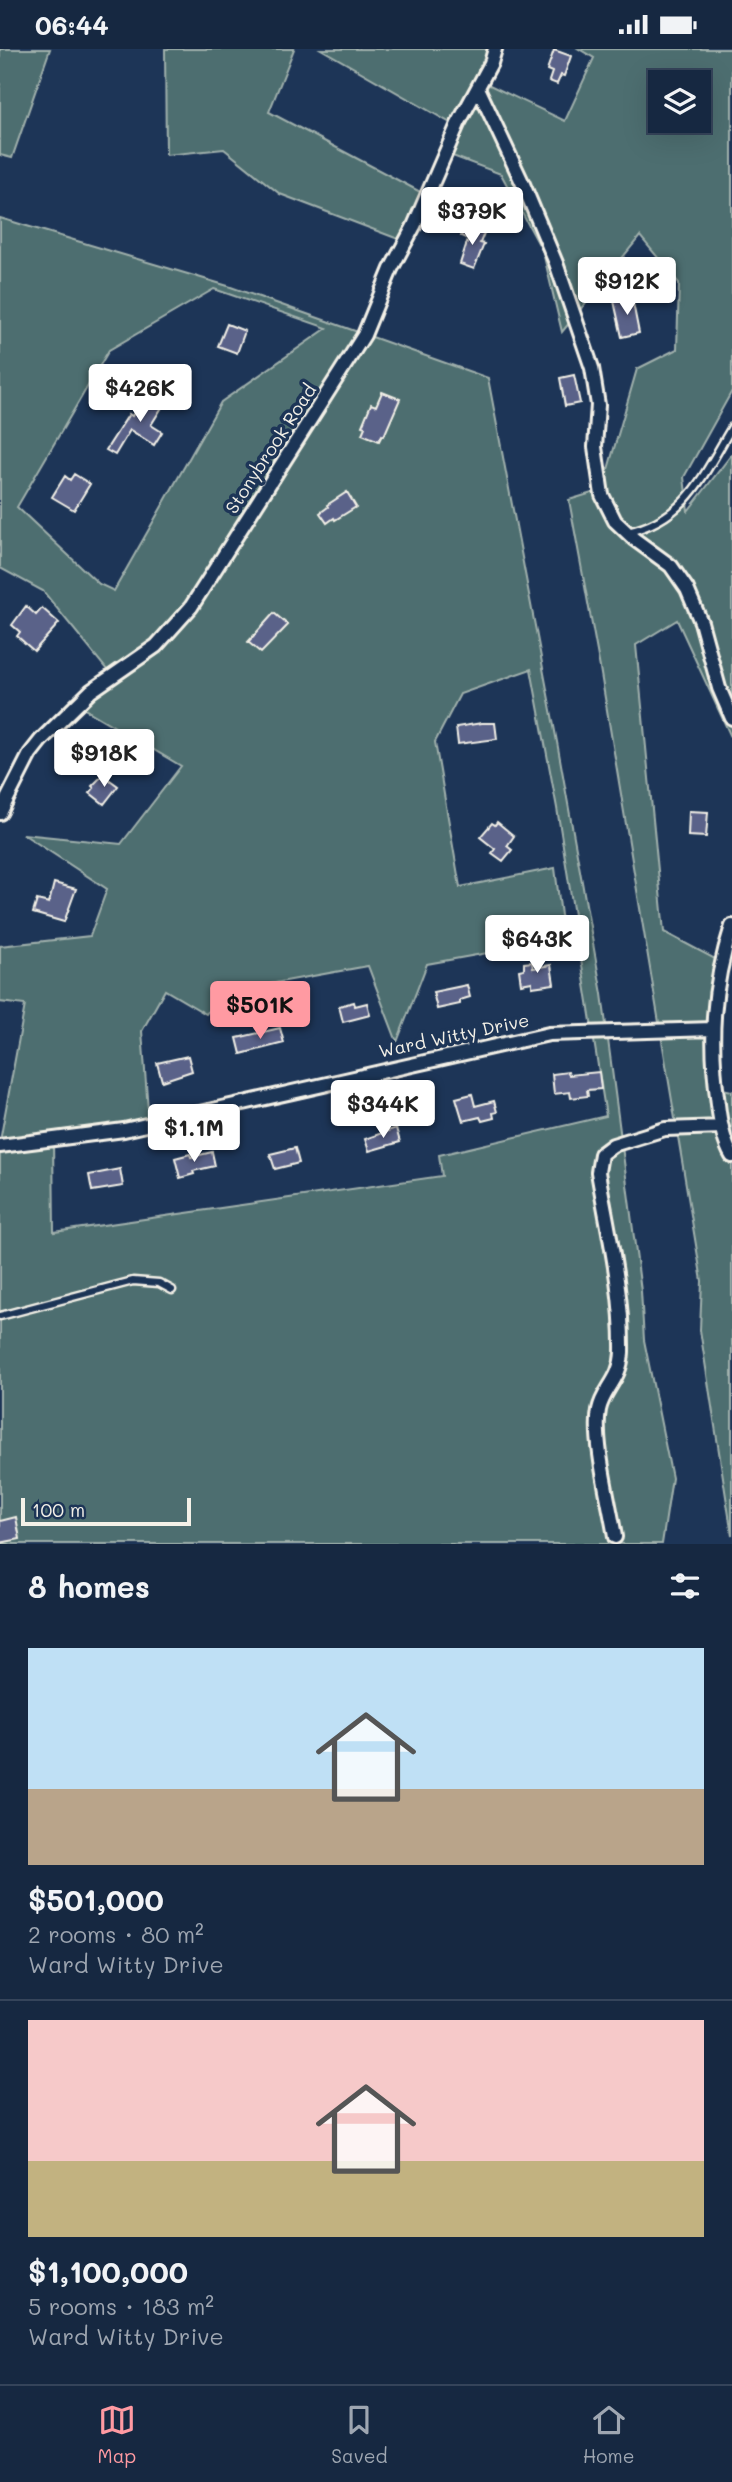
<!DOCTYPE html>
<html lang="en">
<head>
<meta charset="utf-8">
<style>
	body { margin:0; font-family:Mali,sans-serif; background:#1f3048; color:#f1f3f6; height:100vh; display:flex; flex-direction:column; font-size:26px; white-space:nowrap }
	* { box-sizing:border-box; margin:0 }
	p { font-size:23px; color:#9ea6b1 }
	.icon { flex:none; width:38px; height:38px; fill:none; stroke:currentColor; stroke-width:2; stroke-linecap:round; stroke-linejoin:round }
	.map { position:relative; height:1495px; overflow:hidden }
	.panel { display:flex; flex-direction:column; background:#162841; flex:1 }
	.panel>* { flex:none }
	.buttons { position:absolute; left:648px; top:21px; display:grid; gap:14px }
	.buttons a { display:grid; place-items:center; width:63px; height:63px; border-radius:0px; background:#162841; box-shadow:0 7px 28px #0002,0 0 0 2px #35445a; font-size:35px }
	.scale { position:absolute; left:21px; bottom:18px; width:170px; box-sizing:border-box; padding-left:7px; border:4px solid #f4f1e8; border-top:0; font-size:19px; line-height:24px; white-space:nowrap; color:#f4f1e8; -webkit-text-stroke:5px #1d3557; paint-order:stroke }
	.price { position:absolute; translate:-50% -60px; padding:0 16px; border-radius:7px; background:#fff; color:#222; font-size:23px; line-height:46px; filter:drop-shadow(0 2px 4px #0008) }
	.price::after { content:''; position:absolute; left:50%; top:42px; width:21px; height:16px; margin-left:-10px; background:inherit; clip-path:polygon(0 0,100% 0,50% 100%) }
	.price.current { background:#ff9aa2; color:#111 }
	ul { padding:0; list-style:none }
	li { display:grid; align-content:center; gap:14px; height:371px; padding:0 28px }
	li+li { border-top:2px solid #35445a }
	li span { display:grid; place-items:center; height:217px; border-radius:0px; color:#555 }
	li>.icon { margin-inline-start:auto }
	span .icon { width:126px; height:126px; fill:#fffc; stroke-width:1 }
	li b { font-size:30px }
	h2 { display:flex; justify-content:space-between; align-items:center; height:84px; padding:0 28px; font-size:30px }
	.status { display:flex; justify-content:space-between; align-items:center; height:49px; padding:0 35px; background:#162841; direction:ltr }
	.status svg { height:19px; fill:currentColor }
	.tab-bar { display:flex; justify-content:space-around; align-items:center; height:98px; border-top:2px solid #35445a; background:#162841; font-size:19px; color:#9ea6b1 }
	.tab-bar a { display:grid; justify-items:center; gap:4px }
	.tab-bar .current { color:#ff9aa2 }
	.map>svg:first-child { display:block }
	.green { fill:#4d6e6f; stroke:#a0b0ac; stroke-width:2; fill-rule:evenodd }
	.building { fill:#5a6289; stroke:#f4f1e8; stroke-width:2 }
	.lines { fill:none; stroke-linecap:round; stroke-linejoin:round }
	.lane-casing { stroke:#f4f1e8; stroke-width:11 }
	.street-casing { stroke:#f4f1e8; stroke-width:18 }
	.lane { stroke:#1d3557; stroke-width:6 }
	.street { stroke:#1d3557; stroke-width:12 }
	.labels { text-anchor:middle; stroke-width:7; stroke-linejoin:round; paint-order:stroke }
	.street-label { font-size:18px; fill:#f4f1e8; stroke:#1d3557 }
</style>
</head>
<body>
<div class="status"><b>06:44</b><svg viewBox="0 0 49 12"><path d="M0 12V9h3v3zM5 12V6h3v6zM10 12V3h3v9zM15 12V0h3v12zM26 1h20v11H26zM47 4h2v5h-2z"/></svg></div>
<div class="map">
<svg width="732" height="1495" viewBox="0 0 732 1495">
	<rect width="100%" height="100%" fill="#1d3557"/>
	<filter id="ink" filterUnits="userSpaceOnUse"><feTurbulence type="fractalNoise" baseFrequency=".0143" numOctaves="2"/><feDisplacementMap in="SourceGraphic" scale="14" xChannelSelector="R" yChannelSelector="G"/><feConvolveMatrix kernelMatrix="1 2 1 2 8 2 1 2 1" color-interpolation-filters="sRGB"/></filter>
	<g filter="url(#ink)">
		<!-- green -->
		<path class="green" d="M0 0H50L12 109 0 106Z
			M165 0H294L269 63 428 147 406 193 280 145 224 100 166 106Z
			M321 0H490L479 31 565 72 594 9 579 0H732V342L684 428 688 462 732 405V690L677 571 636 596 664 883 721 913 718 1039 732 1042V1486L700 1281 702 1232 600 619 569 451 602 441 637 320 677 300 679 234 640 187 562 283 543 203 501 125 447 105 459 79ZM660 33H698V72H660Z
			M0 169 228 237 488 329 557 693 602 945 641 1242 644 1291 672 1429 662 1495H0V1092L25 956 0 953V897L90 887 107 840 23 785 121 795 181 717 78 656 112 627 43 542 0 519ZM214 240 327 279 221 353 114 542 99 535 17 458 109 301ZM531 620 557 759 606 1067 439 1106 442 1127 54 1183 53 1089 149 1074 142 982 165 941 206 965 225 943 368 917 397 993 427 915 564 890 555 819 460 838 435 693 460 645Z"/>
		<!-- building -->
		<path class="building" d="M554 1 571 7 564 27 561 26 557 35 549 32 552 23 547 21Z
			M464 177 484 184 480 194 484 195 474 220 460 215 468 190 461 187Z
			M632 249 639 284 622 288 614 252Z
			M227 275 245 282 237 304 218 297Z
			M574 326 580 354 565 357 560 329Z
			M382 343 400 350 384 387 382 386 379 392 362 385 365 378 362 377 371 355 376 357Z
			M146 344 164 355 151 376 162 383 154 396 130 381 115 406 106 401 129 365 132 367Z
			M74 425 90 435 74 461 52 448 65 427 70 431Z
			M347 443 356 458 335 471 334 469 327 474 320 464 328 458 327 456Z
			M26 557 36 566 42 559 59 574 34 602 17 587 20 583 12 576Z
			M274 564 288 576 261 604 248 593Z
			M482 674H495L497 690 458 695 456 678Z
			M103 726 118 737 104 755 90 744 94 739 92 737Z
			M689 762 708 763 706 788 688 787Z
			M497 773 514 787 507 797 512 801 503 812 492 804 495 800 480 788 492 774 495 776Z
			M54 834 76 840 64 873 33 864 37 851 49 854Z
			M532 913 533 919 551 916 554 935 532 938V933L521 935 519 921 524 920V914Z
			M467 936 470 948 460 951V955L437 960 433 943Z
			M354 953 355 957 367 954 370 966 343 973 339 957Z
			M280 979 284 994 241 1005 237 989Z
			M188 1007 192 1022 162 1032 157 1014Z
			M568 1023 569 1026 599 1023 601 1040 587 1041 588 1047 571 1049 570 1043 554 1045 552 1025Z
			M472 1045 475 1057 494 1052 497 1063 493 1064 494 1069 482 1072 480 1068 463 1072 456 1049Z
			M396 1079 400 1093 369 1102 365 1090Z
			M295 1099 299 1114 275 1120 270 1105Z
			M212 1103 215 1117 193 1122 194 1125 180 1129 175 1109 190 1105 191 1108Z
			M120 1120 123 1137 92 1142 89 1126Z
			M16 1468 20 1490 0 1494V1472Z"/>
		<g class="lines">
			<!-- lane casing -->
			<g class="lane-casing">
				<path id="lane" d="M627 483C687 470 703 426 732 378
					M0 1267 133 1232 159 1234 172 1241"/>
			</g>
			<!-- street casing -->
			<g class="street-casing">
				<path id="street" d="M478 39 523 135 556 214 592 319 598 356 595 398 602 446 615 472 634 490 671 517 687 540 701 573 719 639 732 669
					M0 764 30 705 41 691 91 642 156 597 191 558 364 286 391 220 414 177 458 75 491 14 495 0
					M732 877C712 939 709 992 718 1055 720 1073 723 1092 732 1107
					M0 1097 124 1081 549 985 713 980
					M615 1488C610 1456 593 1391 599 1361 603 1340 621 1331 622 1303 623 1242 608 1182 598 1123L601 1105 613 1096 665 1080 722 1078"/>
			</g>
			<!-- lane -->
			<use href="#lane" class="lane"/>
			<!-- street -->
			<use href="#street" class="street"/>
		</g>
	</g>
	<g class="labels">
		<!-- street labels -->
		<g class="street-label">
			<text transform="translate(271 400) rotate(-57)" y="6">Stonybrook Road</text>
			<text transform="translate(454 987) rotate(-12)" y="6">Ward Witty Drive</text>
		</g>
	</g>
</svg>
<div class="buttons">
<a><svg class="icon" aria-label="layers" viewBox="0 0 24 24"><path d="M12 4l9 5-9 5-9-5zM3 14l9 5 9-5"/></svg></a>
</div>
<div class="scale">100 m</div>
<b class="price" style="left:472px;top:198px">$379K</b>
<b class="price" style="left:627px;top:268px">$912K</b>
<b class="price" style="left:140px;top:375px">$426K</b>
<b class="price" style="left:104px;top:740px">$918K</b>
<b class="price" style="left:537px;top:926px">$643K</b>
<b class="price current" style="left:260px;top:992px">$501K</b>
<b class="price" style="left:383px;top:1091px">$344K</b>
<b class="price" style="left:194px;top:1115px">$1.1M</b>
</div>
<section class="panel">
<h2>8 homes<svg class="icon" aria-label="filters" viewBox="0 0 24 24"><path d="M4 7h16M4 17h16"/><circle cx="9" cy="7" r="2"/><circle cx="15" cy="17" r="2"/></svg></h2>
<ul>
<li><span style="background:linear-gradient(#bfe0f5 65%,#b9a48a 0)"><svg class="icon" aria-label="home" viewBox="0 0 24 24"><path d="M3 11l9-7 9 7M6 9v11h12V9"/></svg></span><div><b>$501,000</b><p>2 rooms · 80 m²</p><p>Ward Witty Drive</p></div></li>
<li><span style="background:linear-gradient(#f6c9c9 65%,#c2b280 0)"><svg class="icon" aria-label="home" viewBox="0 0 24 24"><path d="M3 11l9-7 9 7M6 9v11h12V9"/></svg></span><div><b>$1,100,000</b><p>5 rooms · 183 m²</p><p>Ward Witty Drive</p></div></li>
</ul>
</section>
<nav class="tab-bar">
<a class="current"><svg class="icon" aria-label="map" viewBox="0 0 24 24"><path d="M3 6l6-2 6 2 6-2v14l-6 2-6-2-6 2zM9 4v14M15 6v14"/></svg>Map</a>
<a><svg class="icon" aria-label="saved" viewBox="0 0 24 24"><path d="M7 4h10v16l-5-4-5 4z"/></svg>Saved</a>
<a><svg class="icon" aria-label="home" viewBox="0 0 24 24"><path d="M3 11l9-7 9 7M6 9v11h12V9"/></svg>Home</a>
</nav>
</body>
</html>
